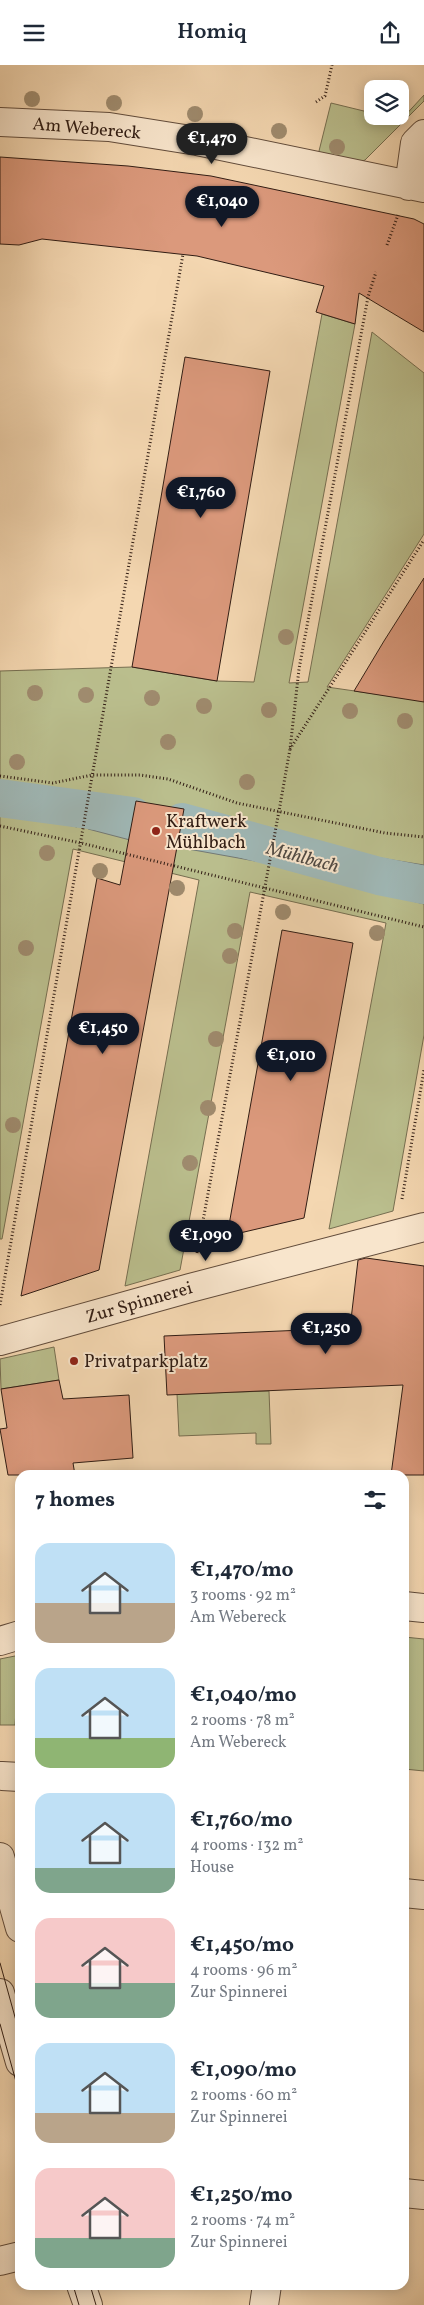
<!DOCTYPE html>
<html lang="en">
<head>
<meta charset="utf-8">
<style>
	body { margin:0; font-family:Vollkorn,serif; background:#f2f2f3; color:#1f2937; height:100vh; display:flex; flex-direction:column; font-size:19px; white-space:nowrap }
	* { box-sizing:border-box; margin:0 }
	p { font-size:16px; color:#747a83 }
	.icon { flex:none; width:28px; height:28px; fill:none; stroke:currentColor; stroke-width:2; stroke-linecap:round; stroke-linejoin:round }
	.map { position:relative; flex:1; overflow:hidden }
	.sheet { position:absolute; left:15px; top:1405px; width:394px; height:820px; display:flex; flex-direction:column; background:#fff; border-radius:15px; box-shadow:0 2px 12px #0003 }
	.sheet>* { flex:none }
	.controls { position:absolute; left:364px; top:15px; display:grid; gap:10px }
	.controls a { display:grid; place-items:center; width:45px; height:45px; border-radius:10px; background:#fff; box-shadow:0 2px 12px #0003; font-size:25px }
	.price { position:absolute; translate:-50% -42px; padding:0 11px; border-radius:18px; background:#111827; color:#fff; font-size:16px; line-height:32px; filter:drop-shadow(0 1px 2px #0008) }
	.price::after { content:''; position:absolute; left:50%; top:30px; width:15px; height:11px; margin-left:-8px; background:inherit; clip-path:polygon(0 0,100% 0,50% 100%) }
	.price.current { background:#222; color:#fff }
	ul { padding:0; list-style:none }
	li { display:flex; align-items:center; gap:15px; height:125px; padding:0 20px }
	li span { display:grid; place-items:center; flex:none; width:140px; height:100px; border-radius:15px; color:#555 }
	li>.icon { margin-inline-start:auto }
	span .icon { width:60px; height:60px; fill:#fffc; stroke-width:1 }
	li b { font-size:21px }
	h2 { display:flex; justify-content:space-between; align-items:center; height:60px; padding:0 20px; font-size:21px }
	header { display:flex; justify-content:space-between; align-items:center; height:65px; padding:0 20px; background:#fff; font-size:22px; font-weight:600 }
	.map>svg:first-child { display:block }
	.green { fill:#babe8d; stroke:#766e50 }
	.water { fill:#9fb7b5; stroke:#737975 }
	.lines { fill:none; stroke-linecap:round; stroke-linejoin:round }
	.shore { stroke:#686a64; stroke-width:1 }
	.canal { stroke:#9fb7b5; stroke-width:38 }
	.building { fill:#db997c; stroke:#311d14 }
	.pedestrian-casing { stroke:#624c3b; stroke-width:30 }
	.minor-casing { stroke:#624c3b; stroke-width:30 }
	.tertiary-casing { stroke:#624c3b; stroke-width:30 }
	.path { stroke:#311d14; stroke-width:3; stroke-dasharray:1 2.5; stroke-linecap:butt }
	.pedestrian { stroke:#f8e5cc; stroke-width:28 }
	.minor { stroke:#f8e5cc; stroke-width:28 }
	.tertiary { stroke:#f8e5cc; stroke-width:28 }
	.tram { stroke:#311d14; stroke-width:1 }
	.tree { fill:#9f8b6e }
	.poi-dot { fill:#8f2418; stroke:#f8e5cc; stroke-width:2 }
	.labels { text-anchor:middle; stroke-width:4; stroke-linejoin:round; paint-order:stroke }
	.street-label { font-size:18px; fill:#311d14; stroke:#f8e5cc }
	.poi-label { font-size:18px; fill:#311d14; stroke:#f8e5cc; text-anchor:start }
	.water-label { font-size:19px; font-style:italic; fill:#524b44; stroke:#f8e5cc }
</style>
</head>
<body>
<header><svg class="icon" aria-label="menu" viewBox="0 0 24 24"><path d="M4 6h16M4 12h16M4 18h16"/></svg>Homiq<svg class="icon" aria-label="share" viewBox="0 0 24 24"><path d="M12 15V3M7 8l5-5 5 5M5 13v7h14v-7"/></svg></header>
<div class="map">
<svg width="424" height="2240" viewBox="0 0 424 2240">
	<rect width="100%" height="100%" fill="#f4d7b1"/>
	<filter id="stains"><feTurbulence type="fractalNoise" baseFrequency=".004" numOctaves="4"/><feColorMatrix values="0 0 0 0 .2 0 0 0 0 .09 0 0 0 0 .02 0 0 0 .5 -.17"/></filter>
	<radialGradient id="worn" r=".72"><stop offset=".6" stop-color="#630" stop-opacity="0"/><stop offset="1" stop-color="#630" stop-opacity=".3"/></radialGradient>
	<!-- green -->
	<path class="green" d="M424 30V36L365 95 358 98 318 90 331 38 372 48V51H387L401 55Z
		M322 249 355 259 289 618 308 617 372 267 424 308V469L327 622 424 636V970L393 1146 329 1164 386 858 250 827 180 1205 125 1221 199 815 73 784 2 1174H0V606L132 602 217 616 254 617Z
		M54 1282 59 1315 1 1324 0 1294Z
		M269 1326 271 1379H256V1368L179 1371 177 1329Z
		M404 1572 424 1574V1706L404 1704Z
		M20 1590 15 1660H0V1594Z"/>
	<!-- water -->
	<path class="water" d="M0 719 82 730 77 762 0 746Z
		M94 732 136 737 130 775 88 764Z
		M210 750 262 762 255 796 188 784Z
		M286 770 355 789 424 800V839L279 802Z"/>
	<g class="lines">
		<!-- shore -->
		<path class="shore" d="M0 724 74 734 76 736 73 753 71 755 0 742
			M20 733 67 739 68 746 65 747 19 738 17 735Z
			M99 738 129 742 125 768 95 760Z
			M105 745 122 747 120 760 103 756Z
			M213 756 254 766 251 789 199 780V777Z
			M217 763 247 770 246 781 210 776 209 773Z
			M424 805C379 804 335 788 292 777L289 779 285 796 287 799 424 834
			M424 811C381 810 338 796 297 785L294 786 293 792 295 794 424 828"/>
		<!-- canal -->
		<path class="canal" d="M0 733 133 751
			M182 757 379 811 424 820"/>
	</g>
	<!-- building -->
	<path class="building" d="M0 92 128 101 211 111 414 154 424 159V267L359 228 355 259 316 247 324 221 197 191 42 174 19 180 0 179Z
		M185 292 270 306 217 616 132 602Z
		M424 513V637L354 626 384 576Z
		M136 736 184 744 99 1205 21 1231 97 813 120 820Z
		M282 865 353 878 304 1153 227 1171Z
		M366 1193 424 1201V1410H391L403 1320 167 1330 164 1271 350 1263 358 1195Z
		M59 1315 63 1334 129 1330 133 1393 73 1398 75 1410H8L0 1364 7 1363 1 1324Z"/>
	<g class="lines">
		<!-- pedestrian casing -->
		<g class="pedestrian-casing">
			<path id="pedestrian" d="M2 1711 20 1712
				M0 1792 20 1863"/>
		</g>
		<!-- minor casing -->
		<g class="minor-casing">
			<path id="minor" d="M0 57 109 62 197 76 424 123
				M409 121 415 78 424 69
				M0 1276 190 1223 424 1162
				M404 1541 424 1543
				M0 1576 20 1570
				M404 1828 424 1830
				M404 2128 424 2130
				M0 2196 20 2191
				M264 2240 267 2220"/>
		</g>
		<!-- tertiary casing -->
		<g class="tertiary-casing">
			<path id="tertiary" d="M0 1928 20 1997
				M81 2220 88 2240"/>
		</g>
		<!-- path -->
		<path class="path" d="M316 37 325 31 332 0
			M387 180 398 150
			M290 684 424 475
			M0 711 53 718 92 710H140L168 714 237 738 385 768 424 772
			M0 761 81 778 424 862
			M402 1134 424 1005
			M197 1188 279 746 290 684 299 604 368 232 376 207
			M0 1240 183 189"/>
		<!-- pedestrian -->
		<use href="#pedestrian" class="pedestrian"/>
		<!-- minor -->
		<use href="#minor" class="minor"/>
		<!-- tertiary -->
		<use href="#tertiary" class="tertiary"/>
		<!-- tram -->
		<path class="tram" d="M0 1898 20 1970
			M0 1959 20 2031
			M73 2220 79 2240
			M90 2220 96 2240"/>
	</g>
	<!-- trees -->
	<g class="tree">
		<circle cx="32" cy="34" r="8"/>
		<circle cx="114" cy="38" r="8"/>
		<circle cx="195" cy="49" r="8"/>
		<circle cx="279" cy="66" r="8"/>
		<circle cx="337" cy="82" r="8"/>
		<circle cx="286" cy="572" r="8"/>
		<circle cx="35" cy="628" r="8"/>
		<circle cx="86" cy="630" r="8"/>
		<circle cx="152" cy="633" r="8"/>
		<circle cx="204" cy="641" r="8"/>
		<circle cx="269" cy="645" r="8"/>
		<circle cx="350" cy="646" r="8"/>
		<circle cx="405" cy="656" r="8"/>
		<circle cx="168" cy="677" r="8"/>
		<circle cx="17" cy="697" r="8"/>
		<circle cx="247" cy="717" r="8"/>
		<circle cx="47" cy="788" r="8"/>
		<circle cx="100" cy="806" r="8"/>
		<circle cx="177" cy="823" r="8"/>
		<circle cx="283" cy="847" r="8"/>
		<circle cx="235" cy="866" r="8"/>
		<circle cx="377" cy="868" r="8"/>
		<circle cx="26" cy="883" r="8"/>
		<circle cx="230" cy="891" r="8"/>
		<circle cx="216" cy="974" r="8"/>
		<circle cx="208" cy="1043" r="8"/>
		<circle cx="13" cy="1060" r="8"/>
		<circle cx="190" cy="1098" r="8"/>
	</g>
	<!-- markers -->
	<g class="poi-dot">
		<circle cx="156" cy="766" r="5"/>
		<circle cx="74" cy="1296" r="5"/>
	</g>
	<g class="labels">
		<!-- street labels -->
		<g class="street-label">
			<text transform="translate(87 63) rotate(5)" y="6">Am Webereck</text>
			<text transform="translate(139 1237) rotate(-16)" y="6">Zur Spinnerei</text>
		</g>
		<!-- poi labels -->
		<g class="poi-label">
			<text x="166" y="762">Kraftwerk<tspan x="166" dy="21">Mühlbach</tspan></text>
			<text x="84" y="1302">Privatparkplatz</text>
		</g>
		<!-- water labels -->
		<g class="water-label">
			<text transform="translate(303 791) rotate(15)" y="7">Mühlbach</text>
		</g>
	</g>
	<rect width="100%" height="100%" filter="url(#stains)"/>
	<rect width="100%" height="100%" fill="url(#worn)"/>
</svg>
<div class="controls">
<a><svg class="icon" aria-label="layers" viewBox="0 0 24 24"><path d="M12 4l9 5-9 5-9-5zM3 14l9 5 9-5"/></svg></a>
</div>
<b class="price current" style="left:212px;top:100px">€1,470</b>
<b class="price" style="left:222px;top:163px">€1,040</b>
<b class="price" style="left:201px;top:454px">€1,760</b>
<b class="price" style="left:103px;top:990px">€1,450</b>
<b class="price" style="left:291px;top:1017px">€1,010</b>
<b class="price" style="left:206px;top:1197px">€1,090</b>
<b class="price" style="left:326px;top:1290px">€1,250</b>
<section class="sheet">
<h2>7 homes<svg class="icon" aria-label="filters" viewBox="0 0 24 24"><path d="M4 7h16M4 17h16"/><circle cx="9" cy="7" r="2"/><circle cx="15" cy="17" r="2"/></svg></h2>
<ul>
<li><span style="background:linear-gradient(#bfe0f5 60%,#b9a48a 0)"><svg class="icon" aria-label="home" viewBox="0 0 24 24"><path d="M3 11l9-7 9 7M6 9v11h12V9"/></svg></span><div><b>€1,470/mo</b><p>3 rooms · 92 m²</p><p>Am Webereck</p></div></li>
<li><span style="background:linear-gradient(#bfe0f5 70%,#8fb573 0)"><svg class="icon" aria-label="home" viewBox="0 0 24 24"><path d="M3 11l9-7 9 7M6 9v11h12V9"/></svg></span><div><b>€1,040/mo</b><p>2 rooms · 78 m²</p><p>Am Webereck</p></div></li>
<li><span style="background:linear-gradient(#bfe0f5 75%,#7fa58c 0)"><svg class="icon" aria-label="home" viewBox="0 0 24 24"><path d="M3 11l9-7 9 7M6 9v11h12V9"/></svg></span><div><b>€1,760/mo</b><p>4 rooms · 132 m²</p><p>House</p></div></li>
<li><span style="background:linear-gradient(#f6c9c9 65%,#7fa58c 0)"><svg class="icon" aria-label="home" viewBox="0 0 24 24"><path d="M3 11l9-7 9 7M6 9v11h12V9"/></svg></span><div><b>€1,450/mo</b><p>4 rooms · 96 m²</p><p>Zur Spinnerei</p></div></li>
<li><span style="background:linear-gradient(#bfe0f5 70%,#b9a48a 0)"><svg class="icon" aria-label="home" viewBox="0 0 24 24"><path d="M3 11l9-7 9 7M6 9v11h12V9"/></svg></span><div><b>€1,090/mo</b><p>2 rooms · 60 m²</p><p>Zur Spinnerei</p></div></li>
<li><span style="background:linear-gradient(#f6c9c9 70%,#7fa58c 0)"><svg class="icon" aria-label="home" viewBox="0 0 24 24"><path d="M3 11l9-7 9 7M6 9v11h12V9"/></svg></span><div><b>€1,250/mo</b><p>2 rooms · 74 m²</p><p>Zur Spinnerei</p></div></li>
</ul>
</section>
</div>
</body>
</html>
